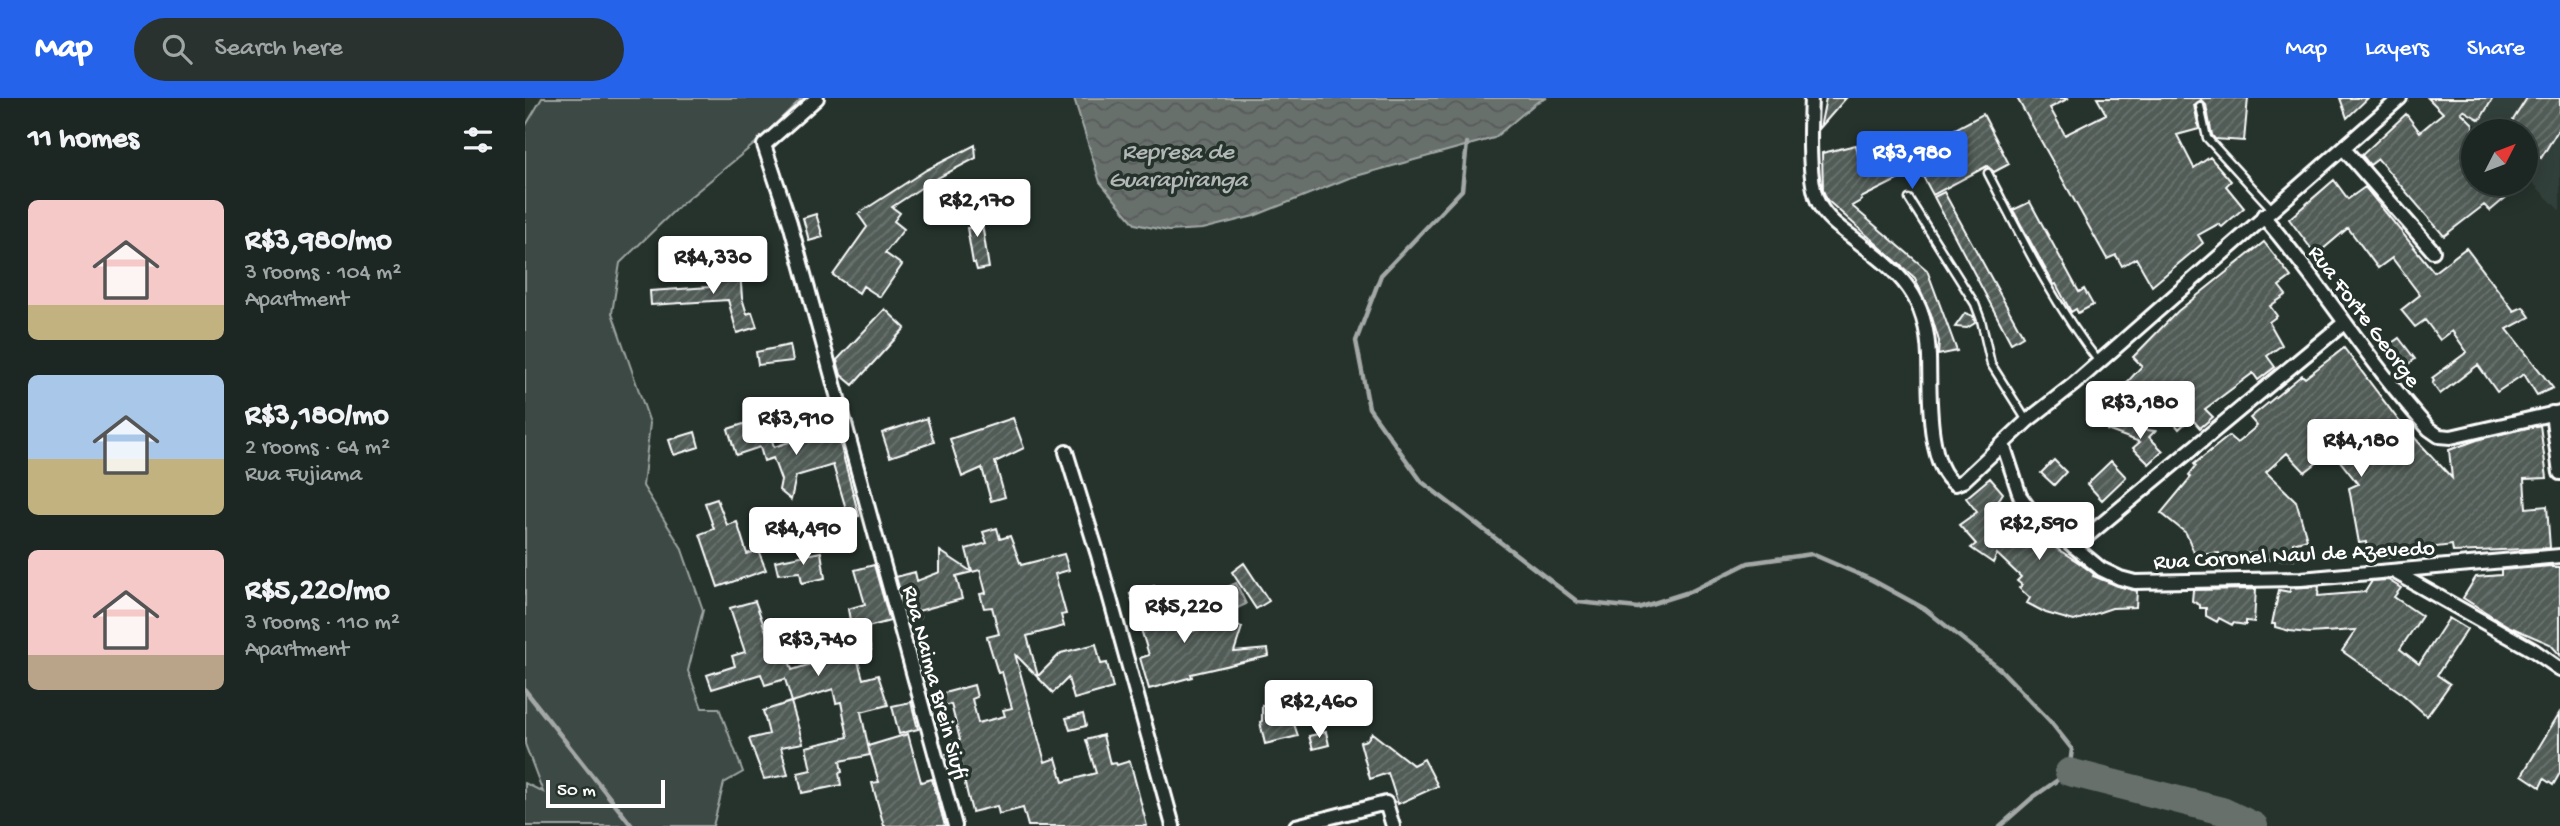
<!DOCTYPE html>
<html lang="en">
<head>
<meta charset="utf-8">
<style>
	body { margin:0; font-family:"Gochi Hand",sans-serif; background:#29322f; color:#f1f3f6; height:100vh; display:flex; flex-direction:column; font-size:26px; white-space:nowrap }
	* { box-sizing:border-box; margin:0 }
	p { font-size:23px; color:#a0a5a5 }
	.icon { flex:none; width:38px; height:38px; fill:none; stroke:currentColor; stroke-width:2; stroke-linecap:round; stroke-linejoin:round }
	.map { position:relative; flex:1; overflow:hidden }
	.sheet { display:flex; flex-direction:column; background:#1c2622; width:525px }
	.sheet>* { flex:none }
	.needle { width:46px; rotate:48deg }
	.buttons { position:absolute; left:1936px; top:21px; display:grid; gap:14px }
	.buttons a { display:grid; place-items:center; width:77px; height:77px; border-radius:50%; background:#1c2622; box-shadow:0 4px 18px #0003,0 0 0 2px #3a4340; font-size:35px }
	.scale { position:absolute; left:21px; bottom:18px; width:119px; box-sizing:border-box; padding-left:7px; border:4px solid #fff; border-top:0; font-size:19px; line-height:24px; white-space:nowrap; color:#fff; -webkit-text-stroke:5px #26332d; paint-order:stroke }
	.price { position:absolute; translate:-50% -60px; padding:0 16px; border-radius:7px; background:#fff; color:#222; font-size:23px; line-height:46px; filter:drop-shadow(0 2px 4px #0008) }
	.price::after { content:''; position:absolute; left:50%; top:42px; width:21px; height:16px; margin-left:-10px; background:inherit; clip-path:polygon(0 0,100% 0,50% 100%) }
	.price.active { background:#2563eb; color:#fff }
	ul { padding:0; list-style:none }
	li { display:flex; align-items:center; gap:21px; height:175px; padding:0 28px }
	li span { display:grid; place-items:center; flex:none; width:196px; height:140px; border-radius:10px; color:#555 }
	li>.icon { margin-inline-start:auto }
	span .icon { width:84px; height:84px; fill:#fffc; stroke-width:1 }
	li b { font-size:30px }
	h2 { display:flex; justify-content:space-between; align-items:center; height:84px; padding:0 28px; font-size:30px }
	header { display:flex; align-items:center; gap:42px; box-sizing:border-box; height:98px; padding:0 35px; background:#2563eb; color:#fff }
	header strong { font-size:33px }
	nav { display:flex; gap:38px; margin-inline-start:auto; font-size:24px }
	.search { width:490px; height:63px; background:#29322f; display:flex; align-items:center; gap:18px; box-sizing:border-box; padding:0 24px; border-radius:38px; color:#a0a5a5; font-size:26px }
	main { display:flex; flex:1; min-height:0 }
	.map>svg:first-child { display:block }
	.built { fill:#333f3a }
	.park { fill:#3e4944; stroke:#9ea4a2; stroke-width:2 }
	.water { fill:url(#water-waves); stroke:#a4a9a7; stroke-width:2 }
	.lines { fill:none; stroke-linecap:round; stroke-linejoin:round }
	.stream { stroke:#a4a9a7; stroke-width:4.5 }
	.river { stroke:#67706c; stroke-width:28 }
	.building { fill:url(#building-hatch); stroke:#fff; stroke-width:2 }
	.lane-casing { stroke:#fff; stroke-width:11 }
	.street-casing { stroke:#fff; stroke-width:18 }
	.lane { stroke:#26332d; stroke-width:6 }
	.street { stroke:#26332d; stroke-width:12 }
	.labels { text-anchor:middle; stroke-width:7; stroke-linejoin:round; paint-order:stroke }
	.street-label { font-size:23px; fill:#fff; stroke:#26332d }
	.water-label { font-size:24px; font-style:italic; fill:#b3b8b6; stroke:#26332d }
</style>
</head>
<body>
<header>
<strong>Map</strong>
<div class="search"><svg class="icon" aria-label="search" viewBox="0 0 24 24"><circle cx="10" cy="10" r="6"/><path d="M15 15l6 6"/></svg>Search here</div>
<nav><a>Map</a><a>Layers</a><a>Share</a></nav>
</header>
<main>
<section class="sheet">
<h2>11 homes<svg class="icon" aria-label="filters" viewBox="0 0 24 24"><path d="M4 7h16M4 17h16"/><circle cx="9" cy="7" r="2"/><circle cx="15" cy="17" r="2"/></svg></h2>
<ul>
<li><span style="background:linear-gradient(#f6c9c9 75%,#c2b280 0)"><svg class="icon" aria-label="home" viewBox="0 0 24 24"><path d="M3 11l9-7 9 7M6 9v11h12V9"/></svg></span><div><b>R$3,980/mo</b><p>3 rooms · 104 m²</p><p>Apartment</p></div></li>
<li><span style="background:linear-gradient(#a9c7e8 60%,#c2b280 0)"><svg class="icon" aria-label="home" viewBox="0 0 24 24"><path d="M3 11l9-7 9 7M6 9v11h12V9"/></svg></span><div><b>R$3,180/mo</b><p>2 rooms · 64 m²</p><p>Rua Fujiama</p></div></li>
<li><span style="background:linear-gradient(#f6c9c9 75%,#b9a48a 0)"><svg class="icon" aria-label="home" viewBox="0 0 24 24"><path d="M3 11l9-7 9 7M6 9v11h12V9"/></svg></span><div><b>R$5,220/mo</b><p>3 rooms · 110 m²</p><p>Apartment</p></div></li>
</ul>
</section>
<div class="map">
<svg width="2035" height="728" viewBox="0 0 2035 728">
	<defs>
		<pattern id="water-waves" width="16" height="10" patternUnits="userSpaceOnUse" patternTransform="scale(1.75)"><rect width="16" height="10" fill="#67706c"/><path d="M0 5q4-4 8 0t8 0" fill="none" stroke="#575a59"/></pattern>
		<pattern id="building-hatch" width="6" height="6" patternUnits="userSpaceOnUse" patternTransform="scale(1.75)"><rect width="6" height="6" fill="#515c57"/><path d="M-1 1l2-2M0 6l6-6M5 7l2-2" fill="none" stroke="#6b7470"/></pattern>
	</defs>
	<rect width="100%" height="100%" fill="#26332d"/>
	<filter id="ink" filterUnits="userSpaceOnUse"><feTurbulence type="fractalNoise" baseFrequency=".0143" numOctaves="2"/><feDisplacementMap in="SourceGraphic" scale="14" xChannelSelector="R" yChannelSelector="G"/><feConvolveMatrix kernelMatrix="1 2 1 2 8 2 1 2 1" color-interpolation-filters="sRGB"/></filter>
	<g filter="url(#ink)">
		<!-- built -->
		<path class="built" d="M1925 0H2035V113L2000 77V33H1957Z"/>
		<!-- park -->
		<path class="park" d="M17 0H277L233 43 153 109 95 165 87 215 125 325 118 388 156 449 178 512 163 573 177 610H194L218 674 199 685 188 728H0V685L18 694 0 646V29Z"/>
		<!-- water -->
		<path class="water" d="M549 0H1022L1012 4 969 40 824 80 729 118 678 131 643 133 610 126 575 84Z
			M711 485 721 506 706 513 703 517 697 501 686 506V511L681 516 676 515 671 511 670 507 675 501Z"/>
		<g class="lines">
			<!-- stream -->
			<path class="stream" d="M942 45 937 92 856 177 831 243 844 310 897 384 1053 504 1113 510 1167 493 1223 465 1287 456 1347 482 1400 511 1476 572 1525 623 1547 651 1544 674 1507 700 1475 728
				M0 592 107 728"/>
			<!-- river -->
			<path class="river" d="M1544 674 1697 713 1729 728"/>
		</g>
		<!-- building -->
		<path class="building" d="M1301 0H1321L1295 30Z
			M1492 0H1544L1525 10 1540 37 1581 16 1572 0H1723L1719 43 1690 41 1687 37 1681 7 1676 2 1669 7 1674 31 1652 37 1669 70 1685 59 1706 83 1701 88 1719 110 1697 129 1693 126 1673 137 1678 145 1627 188 1611 160 1597 168 1591 157 1582 161Z
			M1815 0H1843L1822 20Z
			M1903 0H1968L1955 22 1938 12 1936 14 1948 26V86H1997L1965 113 1959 107 1919 138 1853 61 1845 67 1837 57 1881 16 1895 34 1908 23 1918 15Z
			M2002 0H2035V29L2016 60 2000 50V33H1981Z
			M1458 16 1484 66 1469 74 1462 68 1408 97 1394 71 1336 100 1337 102 1327 108 1402 172 1432 253 1413 257 1414 243 1406 216 1390 180 1302 102 1298 92 1297 55 1331 47 1337 73 1393 46 1395 50Z
			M450 47 451 60 405 84 367 109 375 115 369 123 379 131 360 155 377 167 355 199 338 188 334 195 308 177 342 129 333 116 401 72Z
			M1809 82 1823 101 1840 89 1909 174 1941 150 1989 213 1998 209 2005 219 1982 231 2028 290 2012 297 1999 276 1972 294 1953 267 1915 296 1907 285 1909 283 1907 280 1942 254 1927 233 1915 242 1900 222 1890 229 1876 212 1895 197 1867 160 1853 170 1823 130 1791 157 1764 121Z
			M1419 94 1498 238 1486 245 1409 99Z
			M1505 104 1554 194 1559 191 1568 207 1553 215 1551 211 1546 214 1531 186 1529 187 1488 112Z
			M454 107 464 170 452 172 450 165H448L442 130H446L442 108Z
			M291 116 298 139 284 143 278 120Z
			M1739 144 1766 179 1754 188 1761 197 1745 208 1752 218 1744 224 1757 247 1742 258 1750 269 1733 282 1728 275 1680 311 1688 319 1675 330 1666 320 1654 331 1644 319 1637 326 1612 300 1585 325 1575 314 1617 268 1608 259 1653 213Z
			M211 168 212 173 215 172 217 200 222 216 227 214 232 229 212 235 203 202 126 207 125 193 185 189 184 170Z
			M360 211 380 230 328 287 316 277 312 262Z
			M1440 215 1448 218 1450 225 1442 230 1430 229Z
			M1874 240 1890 261 1878 270 1860 250Z
			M265 247 268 263 233 267 231 254Z
			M1819 250 1874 323 1927 380 1924 352 1955 341 2015 327 2022 380 1999 381 2001 410 2022 408 2025 450 1928 454 1927 447 1903 450 1904 456 1842 461 1841 444 1834 445 1824 390 1833 386 1807 353 1780 374 1762 355 1741 374 1771 403 1782 441 1768 445 1769 461 1744 462 1739 454 1695 458 1694 455 1670 457 1661 435 1636 415 1666 379 1664 377 1671 368 1669 366 1704 338 1712 345 1732 328 1725 320 1777 277 1780 280Z
			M240 319 249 349 294 334 297 343 313 338 334 418 324 421 308 367 271 378 266 402 254 392 256 382 248 360 239 363 235 349 211 357 203 331Z
			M402 320 409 344 365 359 357 335Z
			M488 320 499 350 470 364 480 399 466 403 457 370 437 379 425 341Z
			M1583 327 1630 333 1624 339 1638 353 1624 366 1608 350 1615 344 1582 332Z
			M170 334 174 349 149 357 144 342Z
			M1529 362 1541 374 1529 387 1516 375Z
			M1586 363 1601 379 1577 402 1562 386Z
			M1465 380 1478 395 1473 403 1486 420 1489 417 1531 450 1553 464 1569 476 1568 478 1593 488 1612 493 1611 509 1587 510 1549 523 1521 515 1502 505 1505 500 1494 490 1497 487 1492 483 1496 479 1472 456 1468 465 1446 450 1451 446 1434 427 1452 414 1441 400Z
			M192 401 202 427 212 424 222 456 233 452 241 472 193 489 175 436 189 431 180 405Z
			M1563 408 1565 421 1546 425 1543 412Z
			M472 430 475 441 485 438 496 467 539 456 544 472 530 476 541 516 536 517 539 528 502 538 513 578 536 555 571 546 576 566 582 565 588 590 549 601 543 580 528 595 490 556 520 664 531 660 538 684 571 675 561 642 578 637 585 666 591 665 592 667 605 663 622 728H503L498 710 474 716 472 708 447 714 435 666 425 669 421 656 430 654 427 643 435 642 426 606 407 611 404 599 449 587 452 599 447 601 453 625 480 618 478 612 487 610 477 574 473 575 462 539 474 536 467 509 459 510 455 496 461 495 455 472 447 474 441 451 462 445 458 434Z
			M415 453 447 474 431 478 437 501 393 513 395 520 384 525 371 479 390 474 392 483 415 474Z
			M296 454 300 480 277 485 275 474 253 476 250 463Z
			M719 465 744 503 731 511 707 474Z
			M349 467 365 523 339 530 346 552 331 556 338 581 353 577 363 607 336 614 345 657 315 663 317 674 314 675 316 687 277 695 273 675 286 672 281 649 323 639 316 604 311 605 308 591 267 604 260 581 240 587 236 576 187 591 182 577 210 568 207 558 220 554 205 510 230 503 242 536 255 532 267 572 318 556 315 538 327 534 323 511 340 506 330 472Z
			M2027 468V469H2035V557L2025 546 1983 528 1938 500 1951 479 1976 477V472Z
			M1863 482 1876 490 1869 499 1897 518 1875 551 1894 566 1924 520 1942 531 1912 577 1925 586 1902 618 1875 594 1817 553 1831 532 1784 535 1765 533 1750 529V526H1747L1754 492 1765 494V490L1794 488 1793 498 1840 494 1847 483Z
			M629 488 642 531 660 526 663 535 695 523 717 529 709 554 743 551 744 558 666 576 667 579 624 591 615 560 624 557 605 496Z
			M1731 491 1729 524 1721 523V527L1708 525 1707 527 1694 520 1692 524 1681 518V510H1675V507L1667 503 1668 492Z
			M266 604 278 645 256 649 263 677 239 681 224 641 244 636 238 613Z
			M386 604 393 631 374 636 367 608Z
			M737 607 767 620 773 638 740 646 735 624 737 623Z
			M2035 614V675L2028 687 2019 681 2015 689 1997 677Z
			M558 616 561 628 545 632 541 620Z
			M801 634 804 647 788 651 784 638Z
			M847 635 888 667 899 661 913 688 873 706 863 675 845 681 835 644 842 642Z
			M383 636 396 684 407 681 420 728H359L347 685 354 684 343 648Z"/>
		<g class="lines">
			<!-- lane casing -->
			<g class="lane-casing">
				<path id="lane" d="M1675 8 1682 40 1747 111
					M1463 75C1496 139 1529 207 1574 264
					M1384 101 1450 206 1456 222 1466 266 1502 323"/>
			</g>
			<!-- street casing -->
			<g class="street-casing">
				<path id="street" d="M292 0 239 47 265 125 430 728
					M1286 0C1285 25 1282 84 1294 106 1301 120 1315 130 1327 139 1374 175 1402 195 1404 259 1405 289 1401 368 1430 386L1438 383 1502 323 1549 286 1875 0
					M1819 51 1908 153
					M1738 118C1797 186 1843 264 1904 331L1914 338 1926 339 2035 314
					M2027 315 2035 375
					M1478 346 1495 398 1505 412 1576 471 1595 480 1610 484 1776 481 2035 458
					M541 354 573 457 648 728
					M1549 449 1819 225
					M1868 473 2008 552 2035 571
					M771 728 861 705 868 728"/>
			</g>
			<!-- lane -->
			<use href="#lane" class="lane"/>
			<!-- street -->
			<use href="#street" class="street"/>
		</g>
	</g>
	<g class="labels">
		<!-- street labels -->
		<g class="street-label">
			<text transform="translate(1841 217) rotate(53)" y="8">Rua Forte George</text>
			<text transform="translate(1769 455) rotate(-3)" y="8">Rua Coronel Naul de Azevedo</text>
			<text transform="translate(412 584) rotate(75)" y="8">Rua Naima Brein Siufi</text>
		</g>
		<!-- water labels -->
		<g class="water-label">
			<text x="653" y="60">Represa de<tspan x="653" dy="28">Guarapiranga</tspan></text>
		</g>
	</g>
</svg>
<div class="buttons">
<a><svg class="needle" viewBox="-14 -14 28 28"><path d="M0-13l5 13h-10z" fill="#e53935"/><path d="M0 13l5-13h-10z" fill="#a0a5a5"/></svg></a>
</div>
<div class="scale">50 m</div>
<b class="price active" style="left:1387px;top:93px">R$3,980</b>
<b class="price" style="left:452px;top:141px">R$2,170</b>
<b class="price" style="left:188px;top:198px">R$4,330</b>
<b class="price" style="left:1615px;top:343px">R$3,180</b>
<b class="price" style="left:271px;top:359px">R$3,910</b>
<b class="price" style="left:1836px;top:381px">R$4,180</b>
<b class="price" style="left:1514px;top:464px">R$2,590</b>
<b class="price" style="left:278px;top:469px">R$4,490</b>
<b class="price" style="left:659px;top:547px">R$5,220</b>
<b class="price" style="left:293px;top:580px">R$3,740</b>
<b class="price" style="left:794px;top:642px">R$2,460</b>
</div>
</main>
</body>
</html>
